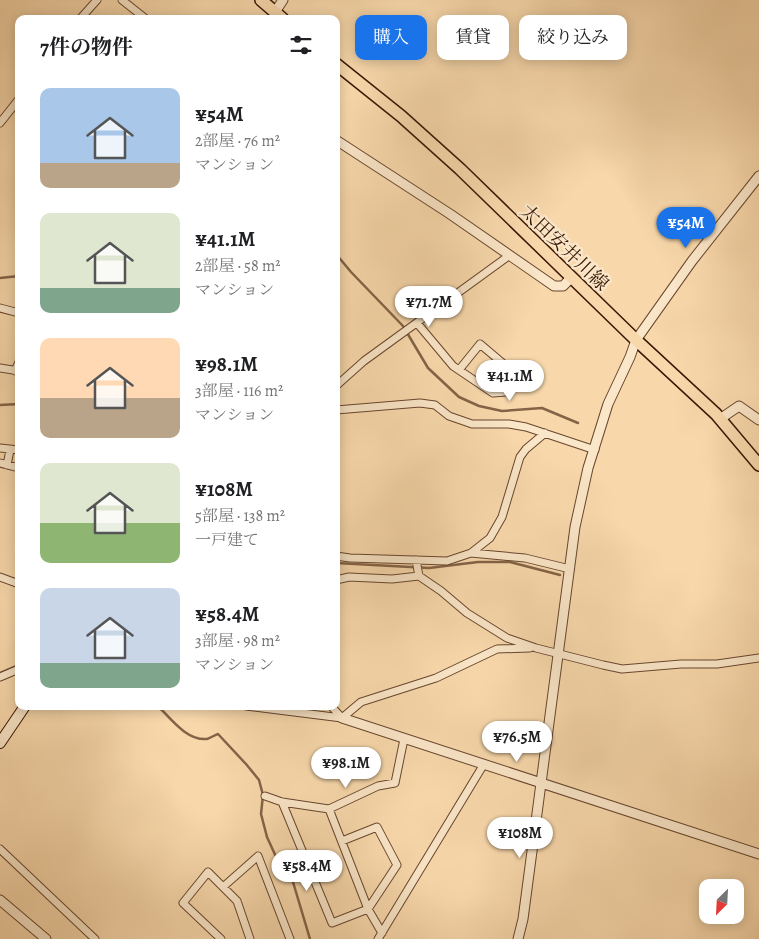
<!DOCTYPE html>
<html lang="ja">
<head>
<meta charset="utf-8">
<style>
	body { margin:0; font-family:Alegreya,"Noto Serif JP",serif; background:#f6f6f6; color:#202124; height:100vh; display:flex; flex-direction:column; font-size:19px; white-space:nowrap }
	* { box-sizing:border-box; margin:0 }
	p { font-size:16px; color:#757577 }
	.icon { flex:none; width:28px; height:28px; fill:none; stroke:currentColor; stroke-width:2; stroke-linecap:round; stroke-linejoin:round }
	.map { position:relative; flex:1; overflow:hidden }
	.drawer { position:absolute; left:15px; top:15px; width:325px; height:695px; display:flex; flex-direction:column; background:#fff; border-radius:10px; box-shadow:0 2px 12px #0003 }
	.drawer>* { flex:none }
	.hud { position:absolute; left:355px; top:15px; width:329px; height:45px; display:flex; gap:10px }
	.needle { width:32px; rotate:204deg }
	.buttons { position:absolute; left:699px; top:879px; display:grid; gap:10px }
	.buttons a { display:grid; place-items:center; width:45px; height:45px; border-radius:10px; background:#fff; box-shadow:0 2px 12px #0003; font-size:25px }
	.price { position:absolute; translate:-50% -42px; padding:0 11px; border-radius:18px; background:#fff; color:#222; font-size:16px; line-height:32px; filter:drop-shadow(0 1px 2px #0008) }
	.price::after { content:''; position:absolute; left:50%; top:30px; width:15px; height:11px; margin-left:-8px; background:inherit; clip-path:polygon(0 0,100% 0,50% 100%) }
	.price.current { background:#1a73e8; color:#fff }
	ul { padding:0; list-style:none }
	li { display:flex; align-items:center; gap:15px; height:125px; padding:0 25px }
	li span { display:grid; place-items:center; flex:none; width:140px; height:100px; border-radius:10px; color:#555 }
	li>.icon { margin-inline-start:auto }
	span .icon { width:60px; height:60px; fill:#fffc; stroke-width:1 }
	li b { font-size:21px }
	h2 { display:flex; justify-content:space-between; align-items:center; height:60px; padding:0 25px; font-size:21px }
	.tag { padding:0 18px; border-radius:10px; background:#fff; box-shadow:0 2px 12px #0003; font-size:18px; line-height:45px }
	.tag.current { background:#1a73e8; color:#fff }
	.map>svg:first-child { display:block }
	.lines { fill:none; stroke-linecap:round; stroke-linejoin:round }
	.stream { stroke:#846347; stroke-width:2.5 }
	.minor-casing { stroke:#68462e; stroke-width:9 }
	.tertiary-casing { stroke:#68462e; stroke-width:11 }
	.secondary-casing { stroke:#381605; stroke-width:12 }
	.primary-casing { stroke:#381605; stroke-width:14 }
	.minor { stroke:#fae6c8; stroke-width:7 }
	.tertiary { stroke:#fae6c8; stroke-width:9 }
	.secondary { stroke:#fae6c8; stroke-width:10 }
	.primary { stroke:#f8d8ab; stroke-width:11 }
	.labels { text-anchor:middle; stroke-width:4.5; stroke-linejoin:round; paint-order:stroke }
	.street-label { font-size:19px; fill:#381605; stroke:#fae6c8 }
</style>
</head>
<body>
<div class="map">
<svg width="759" height="939" viewBox="0 0 759 939">
	<rect width="100%" height="100%" fill="#f8d8ab"/>
	<filter id="stains"><feTurbulence type="fractalNoise" baseFrequency=".004" numOctaves="4"/><feColorMatrix values="0 0 0 0 .2 0 0 0 0 .09 0 0 0 0 .02 0 0 0 .5 -.17"/></filter>
	<radialGradient id="worn" r=".72"><stop offset=".6" stop-color="#630" stop-opacity="0"/><stop offset="1" stop-color="#630" stop-opacity=".3"/></radialGradient>
	<g class="lines">
		<!-- stream -->
		<path class="stream" d="M336 254 351 272 403 326 428 368 459 397 479 406 502 411 542 408 578 423
			M0 278 19 276
			M0 405 19 404
			M336 563 429 568 478 562H510L560 575
			M0 673 19 665
			M158 706C171 719 187 741 207 739 210 738 215 735 218 734L246 764 259 780 263 795 261 814 267 837 282 870 293 882 310 939"/>
		<!-- minor casing -->
		<g class="minor-casing">
			<path id="minor" d="M122 0 146 19
				M80 19 97 0
				M0 123 19 99
				M0 308 19 313
				M417 323 453 366 493 393 506 392 518 376 480 344 459 370
				M0 368 19 371
				M15 371 19 362
				M336 386 364 361 510 255
				M336 410 420 403 435 405 449 416 472 424H509L526 427 595 450
				M0 448 19 450
				M0 463 19 468
				M7 465 10 450
				M471 553 525 558 570 569
				M336 556 350 558 447 561 471 553 490 538 502 517 520 457 526 449 545 433
				M416 560 419 576
				M0 577 19 584
				M336 580 349 577 392 579 419 576 441 591 467 613 507 638 536 648 603 665 622 669 681 664H717L759 658
				M0 677 19 669
				M246 706 342 718 361 702 436 678 497 649 530 648
				M331 706 342 718
				M265 796 282 802 329 809 378 786 395 783 404 739
				M282 802 332 923 368 909 397 865 377 827 342 841
				M329 809 368 909 382 933
				M0 849 95 939
				M223 887 258 856 290 939
				M221 939 183 903 208 872 237 901 250 939
				M378 939 484 764"/>
		</g>
		<!-- tertiary casing -->
		<g class="tertiary-casing">
			<path id="tertiary" d="M275 12 283 0
				M336 140 450 214 554 286H563L571 278
				M720 419 739 406 759 420
				M342 718 759 854
				M0 900 46 939
				M518 939 523 919 575 527 588 468 608 404 630 357 636 340 692 261 759 176"/>
		</g>
		<!-- secondary casing -->
		<g class="secondary-casing">
			<path id="secondary" d="M0 743 25 706"/>
		</g>
		<!-- primary casing -->
		<g class="primary-casing">
			<path id="primary" d="M261 0 283 19
				M336 64 401 116 460 169 636 340 716 414 759 465"/>
		</g>
		<!-- minor -->
		<use href="#minor" class="minor"/>
		<!-- tertiary -->
		<use href="#tertiary" class="tertiary"/>
		<!-- secondary -->
		<use href="#secondary" class="secondary"/>
		<!-- primary -->
		<use href="#primary" class="primary"/>
	</g>
	<g class="labels">
		<!-- street labels -->
		<g class="street-label">
			<text transform="translate(565 247) rotate(44)" y="7">太田安井川線</text>
		</g>
	</g>
	<rect width="100%" height="100%" filter="url(#stains)"/>
	<rect width="100%" height="100%" fill="url(#worn)"/>
</svg>
<div class="buttons">
<a><svg class="needle" viewBox="-14 -14 28 28"><path d="M0-13l5 13h-10z" fill="#e53935"/><path d="M0 13l5-13h-10z" fill="#757577"/></svg></a>
</div>
<b class="price current" style="left:686px;top:249px">¥54M</b>
<b class="price" style="left:429px;top:328px">¥71.7M</b>
<b class="price" style="left:510px;top:402px">¥41.1M</b>
<b class="price" style="left:517px;top:763px">¥76.5M</b>
<b class="price" style="left:346px;top:789px">¥98.1M</b>
<b class="price" style="left:520px;top:859px">¥108M</b>
<b class="price" style="left:307px;top:892px">¥58.4M</b>
<div class="hud">
<a class="tag current">購入</a>
<a class="tag">賃貸</a>
<a class="tag">絞り込み</a>
</div>
<section class="drawer">
<h2>7件の物件<svg class="icon" aria-label="filters" viewBox="0 0 24 24"><path d="M4 7h16M4 17h16"/><circle cx="9" cy="7" r="2"/><circle cx="15" cy="17" r="2"/></svg></h2>
<ul>
<li><span style="background:linear-gradient(#a9c7e8 75%,#b9a48a 0)"><svg class="icon" aria-label="home" viewBox="0 0 24 24"><path d="M3 11l9-7 9 7M6 9v11h12V9"/></svg></span><div><b>¥54M</b><p>2部屋 · 76 m²</p><p>マンション</p></div></li>
<li><span style="background:linear-gradient(#dfe7d0 75%,#7fa58c 0)"><svg class="icon" aria-label="home" viewBox="0 0 24 24"><path d="M3 11l9-7 9 7M6 9v11h12V9"/></svg></span><div><b>¥41.1M</b><p>2部屋 · 58 m²</p><p>マンション</p></div></li>
<li><span style="background:linear-gradient(#ffd9b3 60%,#b9a48a 0)"><svg class="icon" aria-label="home" viewBox="0 0 24 24"><path d="M3 11l9-7 9 7M6 9v11h12V9"/></svg></span><div><b>¥98.1M</b><p>3部屋 · 116 m²</p><p>マンション</p></div></li>
<li><span style="background:linear-gradient(#dfe7d0 60%,#8fb573 0)"><svg class="icon" aria-label="home" viewBox="0 0 24 24"><path d="M3 11l9-7 9 7M6 9v11h12V9"/></svg></span><div><b>¥108M</b><p>5部屋 · 138 m²</p><p>一戸建て</p></div></li>
<li><span style="background:linear-gradient(#c9d6e8 75%,#7fa58c 0)"><svg class="icon" aria-label="home" viewBox="0 0 24 24"><path d="M3 11l9-7 9 7M6 9v11h12V9"/></svg></span><div><b>¥58.4M</b><p>3部屋 · 98 m²</p><p>マンション</p></div></li>
</ul>
</section>
</div>
</body>
</html>
